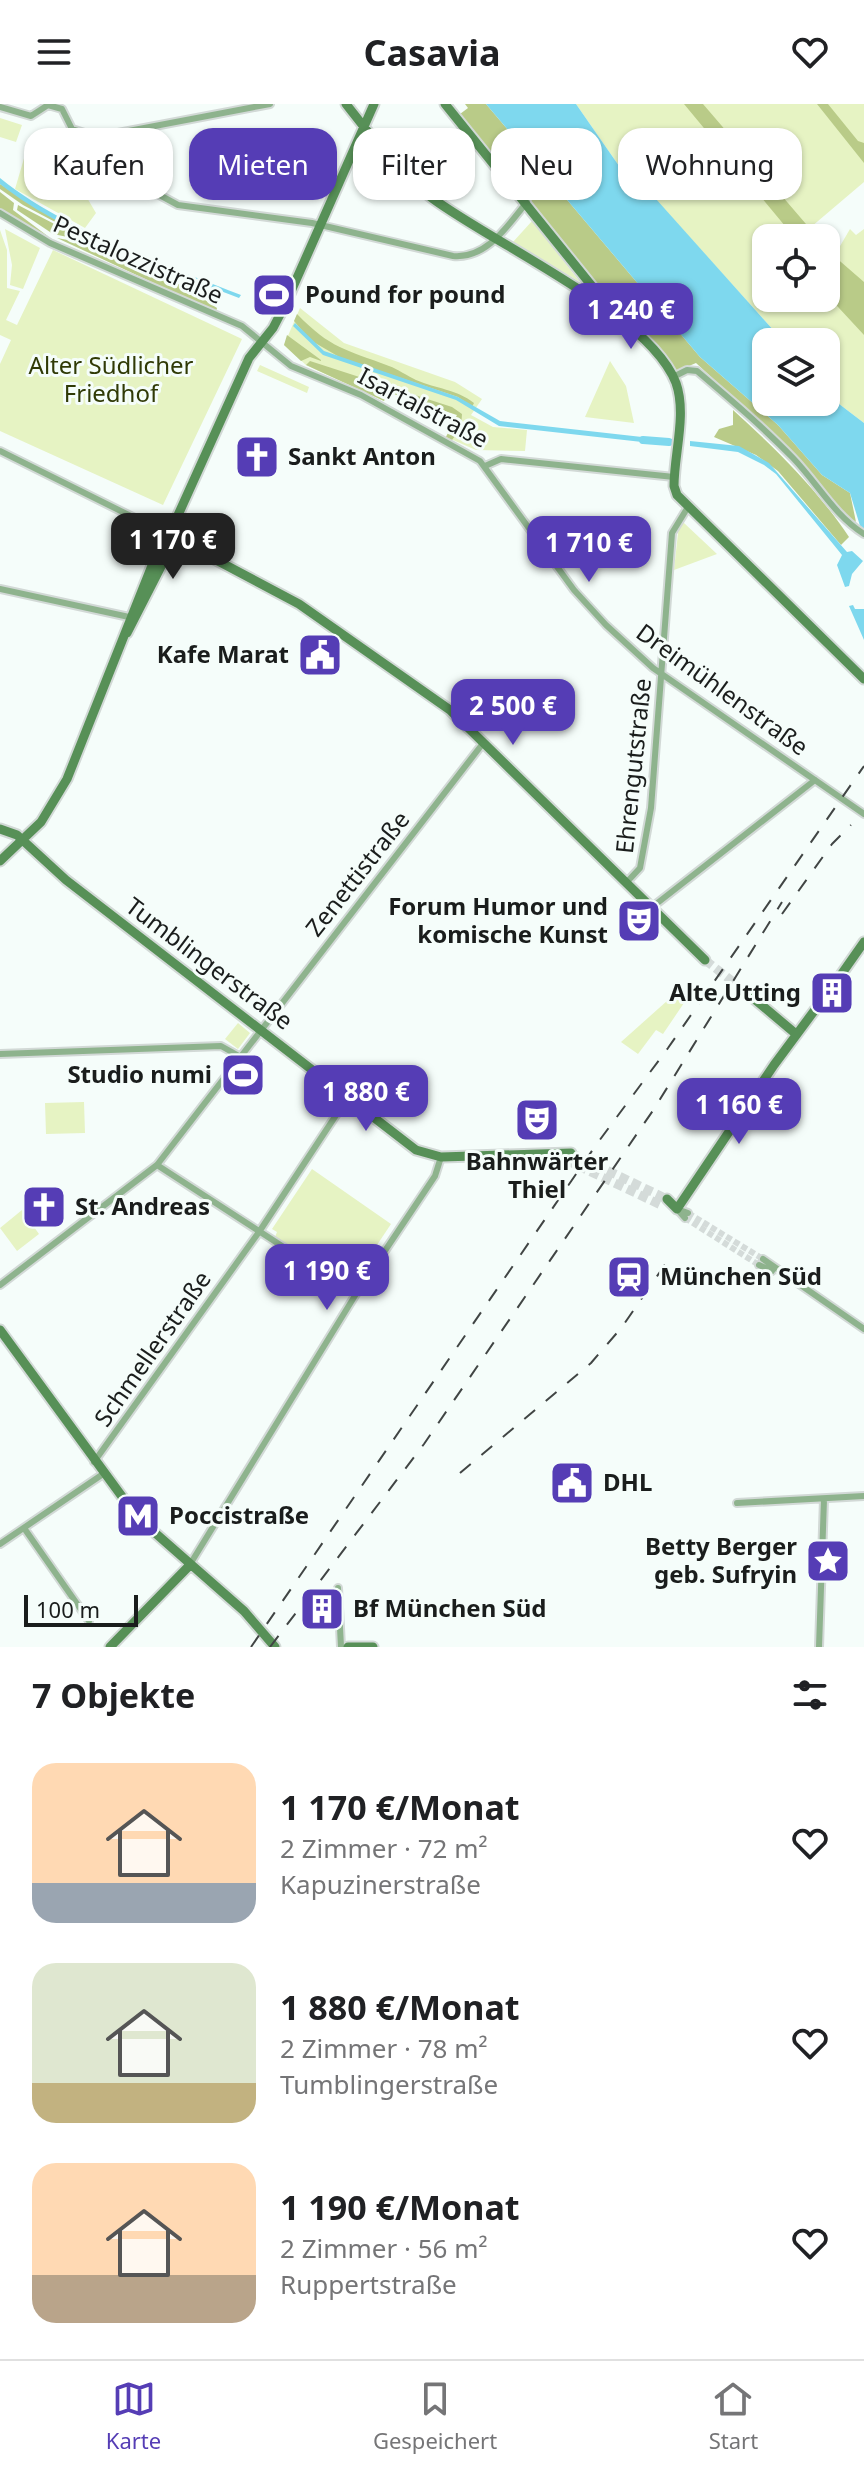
<!DOCTYPE html>
<html lang="de">
<head>
<meta charset="utf-8">
<style>
	body { margin:0; font-family:"Noto Sans",sans-serif; background:#f2f2f2; color:#202124; height:100vh; display:flex; flex-direction:column; font-size:30px; white-space:nowrap }
	* { box-sizing:border-box; margin:0 }
	p { font-size:26px; color:#757577 }
	.icon { flex:none; width:44px; height:44px; fill:none; stroke:currentColor; stroke-width:2; stroke-linecap:round; stroke-linejoin:round }
	.map { position:relative; height:1543px; overflow:hidden }
	.details { display:flex; flex-direction:column; background:#fff; flex:1 }
	.details>* { flex:none }
	.banner { position:absolute; left:24px; top:24px; width:816px; height:72px; display:flex; gap:16px }
	.buttons { position:absolute; left:752px; top:120px; display:grid; gap:16px }
	.buttons a { display:grid; place-items:center; width:88px; height:88px; border-radius:16px; background:#fff; box-shadow:0 2px 6px #0004; font-size:40px }
	.scale { position:absolute; left:24px; bottom:20px; width:114px; box-sizing:border-box; padding-left:8px; border:4px solid #1a1d1c; border-top:0; font-size:22px; line-height:28px; white-space:nowrap; color:#1a1d1c; -webkit-text-stroke:6px #f5fdfa; paint-order:stroke }
	.price { position:absolute; translate:-50% -68px; padding:0 18px; border-radius:16px; background:#553db5; color:#fff; font-size:26px; line-height:52px; filter:drop-shadow(0 2px 4px #0008) }
	.price::after { content:''; position:absolute; left:50%; top:48px; width:24px; height:18px; margin-left:-12px; background:inherit; clip-path:polygon(0 0,100% 0,50% 100%) }
	.price.on { background:#222; color:#fff }
	ul { padding:0; list-style:none }
	li { display:flex; align-items:center; gap:24px; height:200px; padding:0 32px }
	li span { display:grid; place-items:center; flex:none; width:224px; height:160px; border-radius:24px; color:#555 }
	li>.icon { margin-inline-start:auto }
	span .icon { width:96px; height:96px; fill:#fffc; stroke-width:1 }
	li b { font-size:34px }
	h2 { display:flex; justify-content:space-between; align-items:center; height:96px; padding:0 32px; font-size:34px }
	.chip { padding:0 28px; border-radius:24px; background:#fff; box-shadow:0 2px 6px #0004; font-size:28px; line-height:72px }
	.chip.on { background:#553db5; color:#fff }
	header { display:flex; justify-content:space-between; align-items:center; height:104px; padding:0 32px; background:#fff; font-size:36px; font-weight:700 }
	.dock { display:flex; justify-content:space-around; align-items:center; height:112px; border-top:2px solid #e0e0e0; background:#fff; font-size:22px; color:#757577 }
	.dock a { display:grid; justify-items:center; gap:4px }
	.dock .on { color:#553db5 }
	.map>svg:first-child { display:block }
	.green { fill:#e6f3c3 }
	.forest { fill:#b9cb88 }
	.water { fill:#7ed8ee }
	.lines { fill:none; stroke-linecap:round; stroke-linejoin:round }
	.canal { stroke:#7ed8ee; stroke-width:8 }
	.street-tunnel { stroke:#d4dbd9; stroke-width:6; stroke-dasharray:6 3; stroke-linecap:butt }
	.secondary-tunnel { stroke:#d4dbd9; stroke-width:9; stroke-dasharray:9 4.5; stroke-linecap:butt }
	.street-casing { stroke:#d2d9d6; stroke-width:10 }
	.secondary-casing { stroke:#d2d9d6; stroke-width:13 }
	.street { stroke:#8eb38d; stroke-width:6 }
	.secondary { stroke:#579057; stroke-width:9 }
	.rail { stroke:#414544; stroke-width:2; stroke-dasharray:14 14; stroke-linecap:butt }
	.labels { text-anchor:middle; stroke-width:6; stroke-linejoin:round; paint-order:stroke }
	.street-label { font-size:24px; fill:#1a1d1c; stroke:#f5fdfa }
	.poi-label { font-size:24px; font-weight:bold; fill:#1a1d1c; stroke:#f5fdfa; text-anchor:start }
	.park-label { font-size:24px; fill:#303a06; stroke:#f5fdfa }
</style>
</head>
<body>
<header><svg class="icon" aria-label="menu" viewBox="0 0 24 24"><path d="M4 6h16M4 12h16M4 18h16"/></svg>Casavia<svg class="icon" aria-label="heart" viewBox="0 0 24 24"><path d="M12 20l-8-8c-3-5 5-10 8-4 3-6 11-1 8 4z"/></svg></header>
<div class="map">
<svg width="864" height="1543" viewBox="0 0 864 1543">
	<rect width="100%" height="100%" fill="#f5fdfa"/>
	<!-- green -->
	<path class="green" d="M576 0H864V78L811 123 821 134H766V194H826V139L836 149 850 125 856 131 864 125V319L826 290V238H784L639 77 626 72Z
		M0 14 22 21 16 38 0 33Z
		M65 32 72 34 77 46 63 53 96 109 85 124 15 85 30 34 48 42Z
		M532 117 580 178 513 138Z
		M5 125 40 144 23 185 10 181 12 161Z
		M0 126 7 146V184L20 187 6 216 17 221 53 146 242 235 163 401 0 327V260L11 236 0 231Z
		M300 204 344 239 455 278 482 295 471 311 493 323 527 326 525 347 476 346 446 333 457 311 388 288 384 297 306 261 284 241Z
		M610 257 626 282 634 319 585 313Z
		M260 261 309 283 307 289 257 267Z
		M684 419 717 450 674 466 679 420Z
		M677 888 686 896 663 930 656 926 638 950 621 938Z
		M238 919 250 929 238 945 225 935Z
		M84 998 85 1029 46 1030 45 999Z
		M312 1065 391 1120 351 1180 275 1133 277 1128 272 1125Z
		M22 1106 39 1130 17 1147 0 1124Z"/>
	<!-- forest -->
	<path class="forest" d="M465 0H486L700 253 778 321 822 371 850 389 856 418 843 410 784 340 696 259 677 267 634 213 594 177 465 19 460 10 468 4Z
		M684 0H703L818 134H795Z
		M817 0H828L858 37 864 39V59Z
		M0 80 78 127 76 129 23 101 0 85Z
		M0 88 14 99 13 106 49 133 0 106Z
		M18 101 87 137 53 130 17 106Z
		M57 134 95 141 187 184 217 204 216 208Z
		M826 145 864 178V231L826 190Z
		M297 210C331 245 345 245 389 262 398 265 407 272 416 276 437 285 456 285 474 299L472 303 458 293 341 254 310 236 294 217Z
		M287 231 321 256V257L310 253 301 257 284 241Z
		M310 257 452 303 462 310 461 324 452 336 446 333 457 311 388 288 384 297 306 261Z
		M733 306C775 344 817 385 849 433L841 441 778 367 756 351 714 333 719 325 733 321Z"/>
	<!-- water -->
	<path class="water" d="M486 0H576L626 72 639 76 784 238H766V298H826V290L864 319V435L850 389 822 371 778 321 700 253Z
		M0 74C66 127 162 160 241 191L239 194C164 165 63 130 0 80Z
		M295 219 324 247 458 293 500 317 651 334V339L499 322 456 296 323 251 293 222Z
		M690 337 739 342 769 359 847 448 852 447 863 457 852 470 849 482 845 483 837 461 842 451 776 370 764 361 738 348 690 342Z
		M853 501 855 505H864V536L849 502Z"/>
	<g class="lines">
		<!-- canal -->
		<path class="canal" d="M643 336 669 338"/>
		<!-- street-tunnel -->
		<path class="street-tunnel" d="M688 1109 763 1155
			M685 1114 759 1161"/>
		<!-- secondary-tunnel -->
		<path class="secondary-tunnel" d="M705 856 746 888
			M571 1049 667 1095
			M566 1056 663 1102"/>
		<!-- street casing -->
		<g class="street-casing">
			<path id="street" d="M48 1 62 5 72 25 97 33 270 0
				M0 3 31 12 48 1
				M93 33 141 81 178 101 312 119 453 152C487 155 508 121 527 98
				M0 109 50 139 242 222 291 262 361 291 480 357 574 486 606 521 653 564 864 710
				M673 273 687 266 697 267C730 295 763 323 793 354 818 380 834 411 864 430
				M0 347 169 431
				M485 362 501 355 674 373
				M0 485 129 513
				M626 779 640 764 651 704 672 429 688 403
				M651 804 815 676
				M0 950 221 942 239 952
				M157 1061 356 1190
				M677 1105 688 1109
				M677 1105 685 1114
				M763 1155 864 1225
				M759 1161 772 1167
				M0 1181 157 1061 484 638
				M94 1358 259 1128 348 993
				M737 1399 864 1392
				M24 1424 89 1517
				M0 1440 103 1370
				M189 1462 356 1190 435 1072 441 1053
				M338 1484 341 1543
				M819 1543 824 1395"/>
		</g>
		<!-- secondary casing -->
		<g class="secondary-casing">
			<path id="secondary" d="M346 0C372 33 398 69 432 94 495 141 649 209 676 279 687 310 674 350 674 382L677 391 864 575
				M445 0 608 202
				M169 431 299 500 450 606 705 856
				M127 529 170 445 169 431
				M0 725 17 731 66 776 416 1046 441 1053 571 1049
				M0 757 41 718 67 675 161 439 169 431 249 254 273 224 285 201 374 0
				M831 885 864 838
				M746 888 796 930
				M551 1050 566 1056
				M667 1095 677 1105
				M677 1105 774 961 823 895
				M0 1226 137 1413 244 1507 275 1543
				M110 1543 189 1462
				M348 1543H373"/>
		</g>
		<!-- street -->
		<use href="#street" class="street"/>
		<!-- secondary -->
		<use href="#secondary" class="secondary"/>
		<!-- rail -->
		<path class="rail" d="M782 810 832 740 851 721
			M460 1369 591 1259 622 1223 671 1152
			M251 1543 596 1041 668 944 864 662
			M270 1543 424 1340 654 1005 782 798"/>
	</g>
	<!-- icons -->
	<defs>
		<g id="stadium-square" transform="scale(2.3)"><rect x="-9" y="-9" width="18" height="18" rx="4" fill="#553db5" stroke="#f5fdfa"/><path d="M0-5a6.5 5 0 1 0 0 10a6.5 5 0 1 0 0-10ZM-3.5-1.8h7v3.6h-7Z" fill="#fff"/></g>
		<g id="church-square" transform="scale(2.3)"><rect x="-9" y="-9" width="18" height="18" rx="4" fill="#553db5" stroke="#f5fdfa"/><path d="M-1.2-6h2.4v3.5h3.3v2.4h-3.3V6h-2.4V-.1h-3.3v-2.4h3.3Z" fill="#fff"/></g>
		<g id="civic-square" transform="scale(2.3)"><rect x="-9" y="-9" width="18" height="18" rx="4" fill="#553db5" stroke="#f5fdfa"/><path d="M-.6-6.5H3V-4.5H.6V-3L4-1V1h2V6H-6V1h2V-1L-.6-3ZM-1.2 2.5V6h2.4V2.5Z" fill="#fff"/></g>
		<g id="theatre-square" transform="scale(2.3)"><rect x="-9" y="-9" width="18" height="18" rx="4" fill="#553db5" stroke="#f5fdfa"/><path d="M-5-5.5Q0-4 5-5.5V0Q5 5 0 6Q-5 5-5 0ZM-3.3-2.5H-1v1.5H-3.3ZM1-2.5H3.3v1.5H1ZM-2.8 1Q0 5.5 2.8 1Z" fill="#fff"/></g>
		<g id="building-square" transform="scale(2.3)"><rect x="-9" y="-9" width="18" height="18" rx="4" fill="#553db5" stroke="#f5fdfa"/><path d="M-4-6H4V6H1V3H-1V6H-4ZM-2.5-4.3h1.7v1.8h-1.7ZM.8-4.3h1.7v1.8H.8ZM-2.5-1h1.7V.8h-1.7ZM.8-1h1.7V.8H.8Z" fill="#fff"/></g>
		<g id="station-square" transform="scale(2.3)"><rect x="-9" y="-9" width="18" height="18" rx="4" fill="#553db5" stroke="#f5fdfa"/><path d="M-3-6H3Q5-6 5-4V2Q5 4 3 4L4.5 6H3L1.5 4h-3L-3 6H-4.5L-3 4Q-5 4-5 2V-4Q-5-6-3-6ZM-3.5-4v3h7v-3ZM-3.5 1v1.5H-2V1ZM2 1v1.5H3.5V1Z" fill="#fff"/></g>
		<g id="metro-square" transform="scale(2.3)"><rect x="-9" y="-9" width="18" height="18" rx="4" fill="#553db5" stroke="#f5fdfa"/><path d="M-5.5 5V-5H-3L0 0L3-5H5.5V5H3V-.5L0 4L-3-.5V5Z" fill="#fff"/></g>
		<g id="sight-square" transform="scale(2.3)"><rect x="-9" y="-9" width="18" height="18" rx="4" fill="#553db5" stroke="#f5fdfa"/><path d="M0-6L1.8-2.2L6-1.7L2.9 1.2L3.7 5.4L0 3.3L-3.7 5.4L-2.9 1.2L-6-1.7L-1.8-2.2Z" fill="#fff"/></g>
	</defs>
	<g fill-rule="evenodd">
		<use href="#stadium-square" x="274" y="191"/>
		<use href="#church-square" x="257" y="353"/>
		<use href="#civic-square" x="320" y="551"/>
		<use href="#theatre-square" x="639" y="817"/>
		<use href="#building-square" x="832" y="889"/>
		<use href="#stadium-square" x="243" y="971"/>
		<use href="#theatre-square" x="537" y="1016"/>
		<use href="#church-square" x="44" y="1103"/>
		<use href="#station-square" x="629" y="1173"/>
		<use href="#civic-square" x="572" y="1379"/>
		<use href="#metro-square" x="138" y="1412"/>
		<use href="#sight-square" x="828" y="1457"/>
		<use href="#building-square" x="322" y="1505"/>
	</g>
	<g class="labels">
		<!-- street labels -->
		<g class="street-label">
			<text transform="translate(138 156) rotate(24)" y="8">Pestalozzistraße</text>
			<text transform="translate(423 304) rotate(28)" y="8">Isartalstraße</text>
			<text transform="translate(722 586) rotate(36)" y="8">Dreimühlenstraße</text>
			<text transform="translate(634 662) rotate(-84)" y="8">Ehrengutstraße</text>
			<text transform="translate(358 770) rotate(-52)" y="8">Zenettistraße</text>
			<text transform="translate(209 860) rotate(37)" y="8">Tumblingerstraße</text>
			<text transform="translate(153 1245) rotate(-55)" y="8">Schmellerstraße</text>
		</g>
		<!-- poi labels -->
		<g class="poi-label">
			<text x="305" y="199">Pound for pound</text>
			<text x="288" y="361">Sankt Anton</text>
			<text x="289" y="559" text-anchor="end">Kafe Marat</text>
			<text x="608" y="811" text-anchor="end">Forum Humor und<tspan x="608" dy="28">komische Kunst</tspan></text>
			<text x="801" y="897" text-anchor="end">Alte Utting</text>
			<text x="212" y="979" text-anchor="end">Studio numi</text>
			<text x="537" y="1066" text-anchor="middle">Bahnwärter<tspan x="537" dy="28">Thiel</tspan></text>
			<text x="75" y="1111">St. Andreas</text>
			<text x="660" y="1181">München Süd</text>
			<text x="603" y="1387">DHL</text>
			<text x="169" y="1420">Poccistraße</text>
			<text x="797" y="1451" text-anchor="end">Betty Berger<tspan x="797" dy="28">geb. Sufryin</tspan></text>
			<text x="353" y="1513">Bf München Süd</text>
		</g>
		<!-- park labels -->
		<g class="park-label">
			<text x="111" y="270">Alter Südlicher<tspan x="111" dy="28">Friedhof</tspan></text>
		</g>
	</g>
</svg>
<div class="buttons">
<a><svg class="icon" aria-label="locate" viewBox="0 0 24 24"><circle cx="12" cy="12" r="6"/><path d="M12 2v4M12 18v4M2 12h4M18 12h4"/></svg></a>
<a><svg class="icon" aria-label="layers" viewBox="0 0 24 24"><path d="M12 4l9 5-9 5-9-5zM3 14l9 5 9-5"/></svg></a>
</div>
<div class="scale">100 m</div>
<b class="price" style="left:631px;top:247px">1 240 €</b>
<b class="price on" style="left:173px;top:477px">1 170 €</b>
<b class="price" style="left:589px;top:480px">1 710 €</b>
<b class="price" style="left:513px;top:643px">2 500 €</b>
<b class="price" style="left:366px;top:1029px">1 880 €</b>
<b class="price" style="left:739px;top:1042px">1 160 €</b>
<b class="price" style="left:327px;top:1208px">1 190 €</b>
<div class="banner">
<a class="chip">Kaufen</a>
<a class="chip on">Mieten</a>
<a class="chip">Filter</a>
<a class="chip">Neu</a>
<a class="chip">Wohnung</a>
</div>
</div>
<section class="details">
<h2>7 Objekte<svg class="icon" aria-label="filters" viewBox="0 0 24 24"><path d="M4 7h16M4 17h16"/><circle cx="9" cy="7" r="2"/><circle cx="15" cy="17" r="2"/></svg></h2>
<ul>
<li><span style="background:linear-gradient(#ffd9b3 75%,#9aa5b1 0)"><svg class="icon" aria-label="home" viewBox="0 0 24 24"><path d="M3 11l9-7 9 7M6 9v11h12V9"/></svg></span><div><b>1 170 €/Monat</b><p>2 Zimmer · 72 m²</p><p>Kapuzinerstraße</p></div><svg class="icon" aria-label="heart" viewBox="0 0 24 24"><path d="M12 20l-8-8c-3-5 5-10 8-4 3-6 11-1 8 4z"/></svg></li>
<li><span style="background:linear-gradient(#dfe7d0 75%,#c2b280 0)"><svg class="icon" aria-label="home" viewBox="0 0 24 24"><path d="M3 11l9-7 9 7M6 9v11h12V9"/></svg></span><div><b>1 880 €/Monat</b><p>2 Zimmer · 78 m²</p><p>Tumblingerstraße</p></div><svg class="icon" aria-label="heart" viewBox="0 0 24 24"><path d="M12 20l-8-8c-3-5 5-10 8-4 3-6 11-1 8 4z"/></svg></li>
<li><span style="background:linear-gradient(#ffd9b3 70%,#b9a48a 0)"><svg class="icon" aria-label="home" viewBox="0 0 24 24"><path d="M3 11l9-7 9 7M6 9v11h12V9"/></svg></span><div><b>1 190 €/Monat</b><p>2 Zimmer · 56 m²</p><p>Ruppertstraße</p></div><svg class="icon" aria-label="heart" viewBox="0 0 24 24"><path d="M12 20l-8-8c-3-5 5-10 8-4 3-6 11-1 8 4z"/></svg></li>
</ul>
</section>
<nav class="dock">
<a class="on"><svg class="icon" aria-label="map" viewBox="0 0 24 24"><path d="M3 6l6-2 6 2 6-2v14l-6 2-6-2-6 2zM9 4v14M15 6v14"/></svg>Karte</a>
<a><svg class="icon" aria-label="saved" viewBox="0 0 24 24"><path d="M7 4h10v16l-5-4-5 4z"/></svg>Gespeichert</a>
<a><svg class="icon" aria-label="home" viewBox="0 0 24 24"><path d="M3 11l9-7 9 7M6 9v11h12V9"/></svg>Start</a>
</nav>
</body>
</html>
